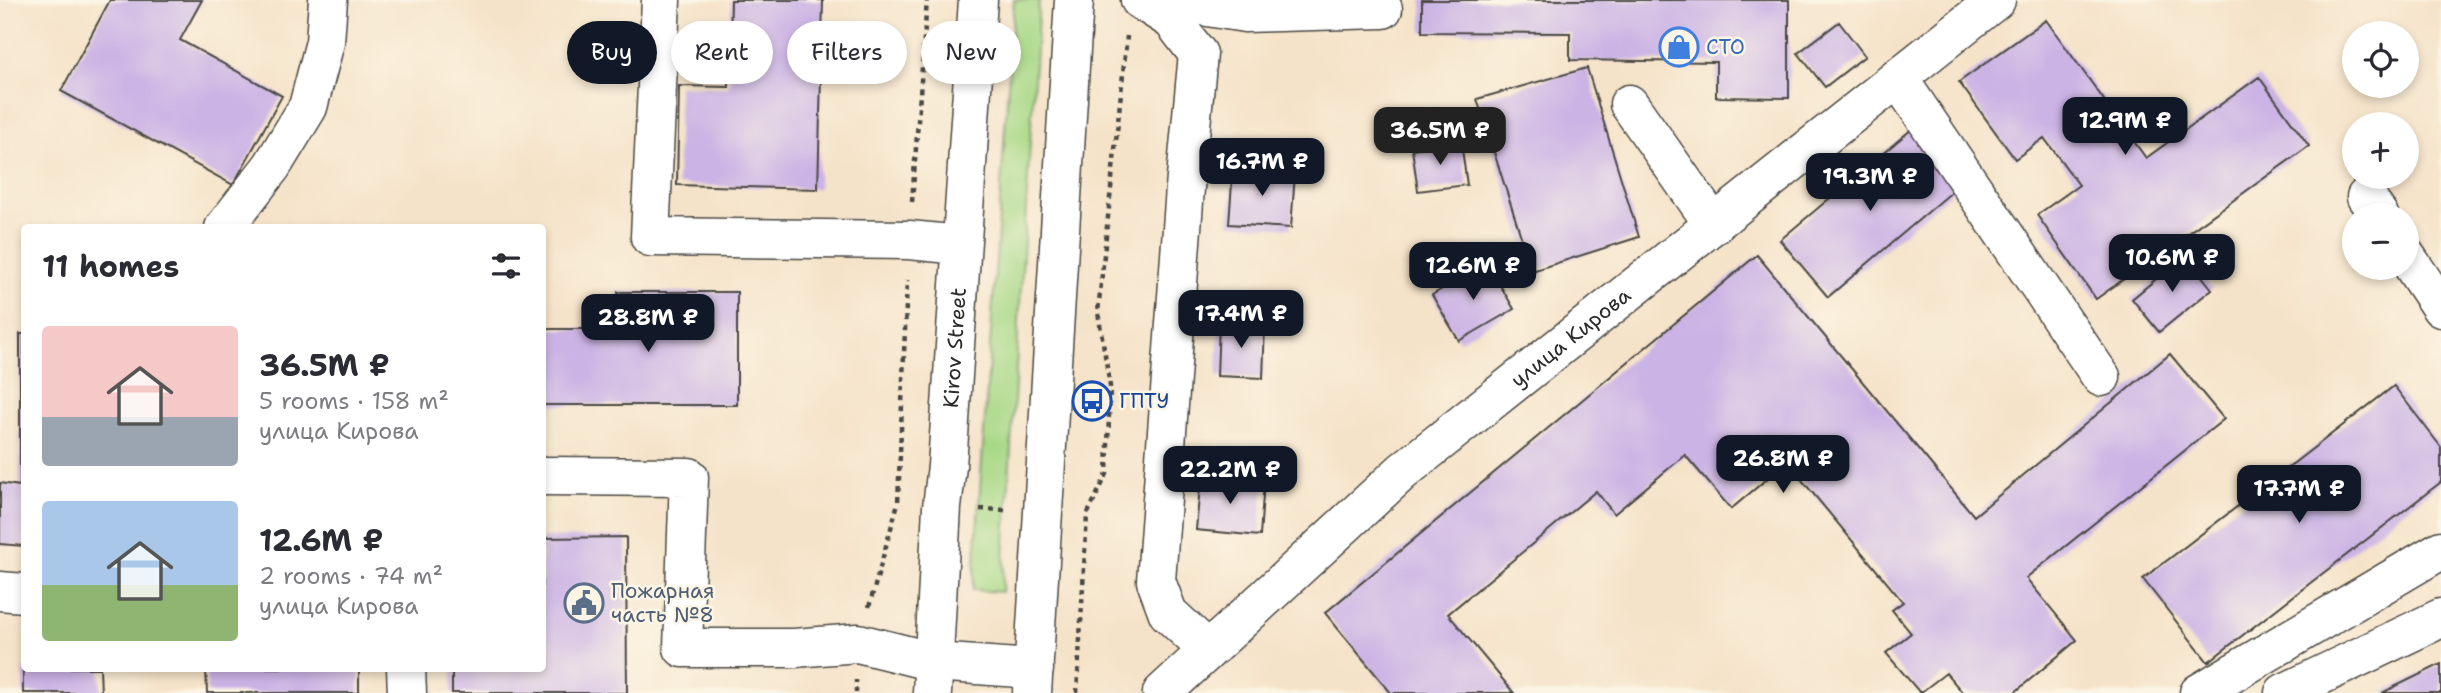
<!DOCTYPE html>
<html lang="en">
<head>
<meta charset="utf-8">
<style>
	body { margin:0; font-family:"Shantell Sans",sans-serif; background:#f2f2f3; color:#2b2b33; height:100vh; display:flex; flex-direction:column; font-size:26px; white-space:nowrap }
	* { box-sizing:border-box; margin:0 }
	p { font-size:23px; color:#7c7c81 }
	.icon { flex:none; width:38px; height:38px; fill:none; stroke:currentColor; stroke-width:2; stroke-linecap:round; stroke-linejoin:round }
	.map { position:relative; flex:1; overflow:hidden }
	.side { position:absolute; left:21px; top:224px; width:525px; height:448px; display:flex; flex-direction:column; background:#fff; border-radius:7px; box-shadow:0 4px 10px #0003 }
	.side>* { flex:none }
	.top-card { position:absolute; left:567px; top:21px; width:665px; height:63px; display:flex; gap:14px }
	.buttons { position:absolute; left:2342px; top:21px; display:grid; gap:14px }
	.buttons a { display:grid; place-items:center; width:77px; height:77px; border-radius:50%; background:#fff; box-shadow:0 4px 10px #0003; font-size:35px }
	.price { position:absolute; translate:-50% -60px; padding:0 16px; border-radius:14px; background:#111827; color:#fff; font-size:23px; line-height:46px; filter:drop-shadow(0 2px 4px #0008) }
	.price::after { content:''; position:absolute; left:50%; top:42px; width:21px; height:16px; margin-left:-10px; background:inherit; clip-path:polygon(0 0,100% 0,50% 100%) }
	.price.current { background:#222; color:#fff }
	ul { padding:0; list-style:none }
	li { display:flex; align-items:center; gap:21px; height:175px; padding:0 21px }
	li span { display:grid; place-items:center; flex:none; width:196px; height:140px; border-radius:7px; color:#555 }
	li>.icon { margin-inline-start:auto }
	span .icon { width:84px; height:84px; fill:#fffc; stroke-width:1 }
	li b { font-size:30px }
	h2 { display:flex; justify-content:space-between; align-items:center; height:84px; padding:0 21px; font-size:30px }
	.chip { padding:0 24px; border-radius:32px; background:#fff; box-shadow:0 4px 10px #0003; font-size:24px; line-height:63px }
	.chip.current { background:#111827; color:#fff }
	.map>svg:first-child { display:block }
	.green { fill:#a7d886; stroke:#698258; stroke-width:2 }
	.building { fill:#cbb3e5 }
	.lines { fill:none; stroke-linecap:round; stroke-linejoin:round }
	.minor-casing { stroke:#494743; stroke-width:41 }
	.major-casing { stroke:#494743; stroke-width:41 }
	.path { stroke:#494743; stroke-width:4.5; stroke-dasharray:5 5; stroke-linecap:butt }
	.minor { stroke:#fff; stroke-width:38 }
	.major { stroke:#fff; stroke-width:38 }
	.labels { text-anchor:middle; stroke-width:5; stroke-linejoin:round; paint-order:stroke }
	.shop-label { font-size:21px; fill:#366cbe; stroke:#fcf5e5; text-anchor:start }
	.street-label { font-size:21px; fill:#2b2b2b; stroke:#fcf5e5 }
	.transit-label { font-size:21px; fill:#164399; stroke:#fcf5e5; text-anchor:start }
	.service-label { font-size:21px; fill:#4e5e75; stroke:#fcf5e5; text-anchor:start }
</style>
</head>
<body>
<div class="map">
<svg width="2441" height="693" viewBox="0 0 2441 693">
	<rect width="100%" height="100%" fill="#fcf5e5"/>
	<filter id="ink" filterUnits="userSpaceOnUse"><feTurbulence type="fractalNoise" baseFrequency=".0143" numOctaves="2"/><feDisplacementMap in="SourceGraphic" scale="14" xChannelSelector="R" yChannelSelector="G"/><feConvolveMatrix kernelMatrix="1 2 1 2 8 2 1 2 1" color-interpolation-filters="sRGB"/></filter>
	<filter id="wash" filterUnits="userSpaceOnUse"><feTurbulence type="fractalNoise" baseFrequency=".00686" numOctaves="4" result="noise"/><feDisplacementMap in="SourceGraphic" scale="28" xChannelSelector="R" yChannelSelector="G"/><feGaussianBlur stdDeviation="1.57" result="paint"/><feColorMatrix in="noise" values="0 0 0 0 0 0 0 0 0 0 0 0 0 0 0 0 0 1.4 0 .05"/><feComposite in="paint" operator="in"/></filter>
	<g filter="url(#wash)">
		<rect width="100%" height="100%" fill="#f5e3c9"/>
		<!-- green -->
		<path class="green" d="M1014 0H1039L1002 592 973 590Z"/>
		<g id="blocks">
			<!-- building -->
			<path class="building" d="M110 0H202L180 40 282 96 233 185 61 91Z
				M731 0H823L818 189 677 185 679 86 729 87Z
				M1422 0H1789V98L1716 97V62L1570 60V33L1422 32Z
				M2046 20 2146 158 2259 77 2309 146 2096 299 2037 215 2079 185 2044 138 2015 159 1959 82Z
				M1839 22 1865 56 1825 87 1798 53Z
				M1587 68 1639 237 1532 271 1477 99Z
				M1912 129 1960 185 1828 297 1780 240Z
				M1461 142 1467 185 1418 191 1412 149Z
				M1233 169 1295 173 1291 228 1229 224Z
				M1757 255 1974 516 2170 354 2224 419 2026 578 2077 640 2014 693H1963L1946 673 1920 693 1886 653 1911 633 1892 610 1903 602 1787 462 1731 509 1685 455 1614 514 1596 491 1448 614 1514 693H1391L1325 613Z
				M2185 255 2212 289 2159 332 2132 299Z
				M1487 263 1514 309 1459 341 1432 295Z
				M618 292H737V405H542V329H619Z
				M1219 322 1265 324 1263 378 1217 376Z
				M20 334H24V546L0 544V483L20 486Z
				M2394 386 2441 447V482L2208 662 2143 579Z
				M1201 476 1264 482 1260 536 1196 530Z
				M626 537 627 693H452V668H542V538Z
				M2441 664V693H2382Z
				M23 668H100L101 693H23Z
				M206 668H359V693H207Z"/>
		</g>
	</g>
	<g filter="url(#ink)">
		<use href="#blocks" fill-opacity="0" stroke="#494743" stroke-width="2"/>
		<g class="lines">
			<!-- minor casing -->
			<g class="minor-casing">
				<g id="minor">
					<path d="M661 0 650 237 909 240 961 245"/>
					<path d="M1140 0 1172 20 1198 54 1185 188 1156 581 1168 613 1208 650"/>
					<path d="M1164 0 1245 13 1383 9"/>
					<path d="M1898 78 2101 377"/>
					<path d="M1629 104 1714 225"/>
					<path d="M2366 197 2379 215"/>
					<path d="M224 228 272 166 308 107 325 42 328 0"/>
					<path d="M2406 256 2441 308"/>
					<path d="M542 476 689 477 683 648H794L858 643 934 662 1034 669"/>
					<path d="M0 591 24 593"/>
					<path d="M406 668 407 693"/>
					<path id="s1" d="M1162 693 1403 471 1996 0"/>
					<path d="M2199 693 2441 550"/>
					<path d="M2284 693 2441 618"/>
				</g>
			</g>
			<!-- major casing -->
			<g class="major-casing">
				<g id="major">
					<path id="s2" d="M932 693 942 507 947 466 978 0"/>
					<path d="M1032 693 1074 0"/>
				</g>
			</g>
			<!-- path -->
			<path class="path" d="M912 202 927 0
				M980 509 1006 510
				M869 607 898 503 907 280
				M856 693V680
				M1077 693 1087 515 1107 474 1110 386 1098 312 1127 36"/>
			<!-- minor -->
			<use href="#minor" class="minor"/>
			<!-- major -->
			<use href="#major" class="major"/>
		</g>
	</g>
	<!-- icons -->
	<defs>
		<g id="shop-ring" transform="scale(2.0125)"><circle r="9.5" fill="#fcf5e5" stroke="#3f7fe0" stroke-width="1.5"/><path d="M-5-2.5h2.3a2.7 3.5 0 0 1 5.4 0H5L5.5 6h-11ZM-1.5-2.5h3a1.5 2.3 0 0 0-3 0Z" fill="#3f7fe0"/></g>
		<g id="bus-ring" transform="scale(2.0125)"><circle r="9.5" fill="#fcf5e5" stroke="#1a4fb4" stroke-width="1.5"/><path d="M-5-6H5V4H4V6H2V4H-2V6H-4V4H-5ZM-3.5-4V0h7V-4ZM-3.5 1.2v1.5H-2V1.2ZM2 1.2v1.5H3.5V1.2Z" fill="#1a4fb4"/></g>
		<g id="civic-ring" transform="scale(2.0125)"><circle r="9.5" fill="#fcf5e5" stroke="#5c6f8a" stroke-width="1.5"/><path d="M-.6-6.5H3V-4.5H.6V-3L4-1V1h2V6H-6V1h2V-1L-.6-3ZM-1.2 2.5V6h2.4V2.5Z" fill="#5c6f8a"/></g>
	</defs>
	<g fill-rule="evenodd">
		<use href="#shop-ring" x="1679" y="47"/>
		<use href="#bus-ring" x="1092" y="401"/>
		<use href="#civic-ring" x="584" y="603"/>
	</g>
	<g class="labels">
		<!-- shop labels -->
		<g class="shop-label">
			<text x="1706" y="54">СТО</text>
		</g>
		<!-- street labels -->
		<g class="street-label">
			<text dy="7" stroke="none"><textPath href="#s1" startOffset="542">улица Кирова</textPath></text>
			<text dy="7" stroke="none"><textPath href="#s2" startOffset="346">Kirov Street</textPath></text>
		</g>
		<!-- transit labels -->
		<g class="transit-label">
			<text x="1119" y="408">ГПТУ</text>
		</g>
		<!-- service labels -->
		<g class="service-label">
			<text x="611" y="598">Пожарная<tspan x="611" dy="24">часть №8</tspan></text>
		</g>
	</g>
</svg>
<div class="buttons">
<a><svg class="icon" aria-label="locate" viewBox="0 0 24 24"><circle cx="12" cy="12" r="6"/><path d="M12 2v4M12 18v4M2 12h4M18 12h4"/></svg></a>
<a>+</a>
<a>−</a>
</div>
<b class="price" style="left:2125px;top:157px">12.9M ₽</b>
<b class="price current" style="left:1440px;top:167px">36.5M ₽</b>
<b class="price" style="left:1262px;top:198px">16.7M ₽</b>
<b class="price" style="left:1870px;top:213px">19.3M ₽</b>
<b class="price" style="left:2172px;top:294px">10.6M ₽</b>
<b class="price" style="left:1473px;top:302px">12.6M ₽</b>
<b class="price" style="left:1241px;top:350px">17.4M ₽</b>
<b class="price" style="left:648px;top:354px">28.8M ₽</b>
<b class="price" style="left:1783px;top:495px">26.8M ₽</b>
<b class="price" style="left:1230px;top:506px">22.2M ₽</b>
<b class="price" style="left:2299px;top:525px">17.7M ₽</b>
<div class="top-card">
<a class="chip current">Buy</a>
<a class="chip">Rent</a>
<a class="chip">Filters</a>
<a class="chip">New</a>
</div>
<section class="side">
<h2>11 homes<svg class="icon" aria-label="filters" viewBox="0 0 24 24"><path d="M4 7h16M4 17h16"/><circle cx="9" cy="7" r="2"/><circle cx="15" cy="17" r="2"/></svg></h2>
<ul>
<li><span style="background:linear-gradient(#f6c9c9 65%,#9aa5b1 0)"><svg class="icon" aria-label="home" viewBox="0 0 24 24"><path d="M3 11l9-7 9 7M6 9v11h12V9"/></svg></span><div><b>36.5M ₽</b><p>5 rooms · 158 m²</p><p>улица Кирова</p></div></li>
<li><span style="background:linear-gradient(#a9c7e8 60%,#8fb573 0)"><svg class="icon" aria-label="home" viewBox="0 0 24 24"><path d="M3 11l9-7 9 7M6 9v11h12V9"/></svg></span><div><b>12.6M ₽</b><p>2 rooms · 74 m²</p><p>улица Кирова</p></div></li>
</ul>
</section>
</div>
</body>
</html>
